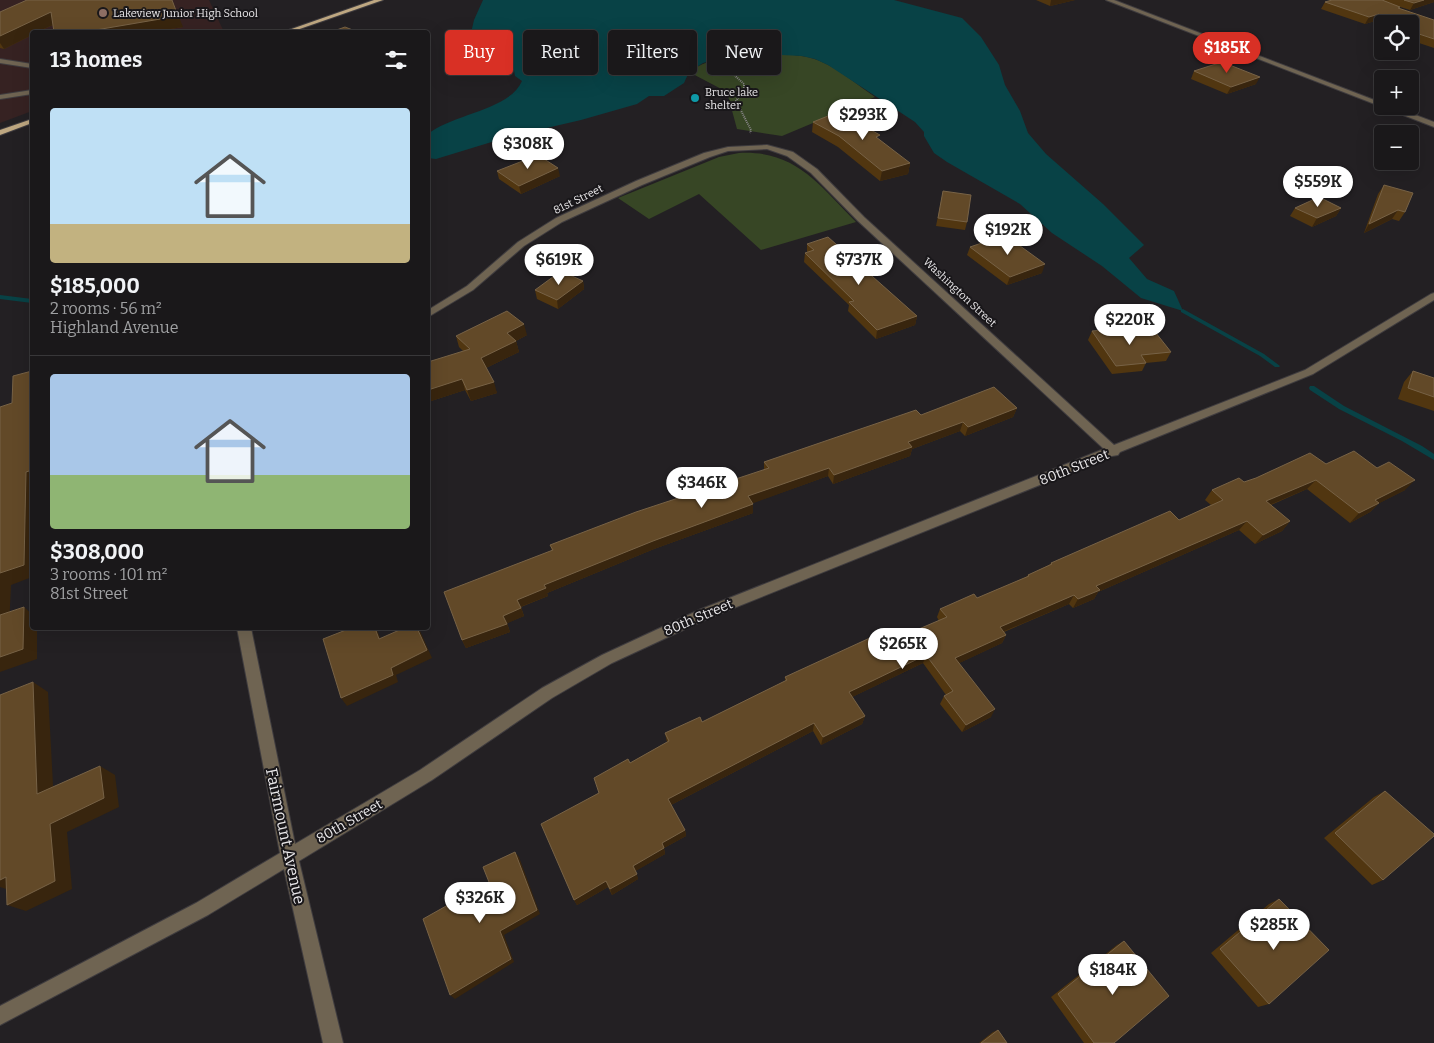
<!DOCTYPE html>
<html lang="en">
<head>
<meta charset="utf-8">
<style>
	body { margin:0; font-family:Bitter,serif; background:#232123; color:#f1f3f6; height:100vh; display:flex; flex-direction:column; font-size:19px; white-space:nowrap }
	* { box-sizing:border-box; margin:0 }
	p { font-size:16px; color:#9fa0a2 }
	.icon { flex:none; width:28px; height:28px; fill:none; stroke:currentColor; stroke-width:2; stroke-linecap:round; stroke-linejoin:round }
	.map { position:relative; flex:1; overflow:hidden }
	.details { position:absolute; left:30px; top:30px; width:400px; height:600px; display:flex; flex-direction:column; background:#1a181a; border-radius:5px; box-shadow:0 5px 20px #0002,0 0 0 1px #383739 }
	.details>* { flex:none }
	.top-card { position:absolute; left:445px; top:30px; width:475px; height:45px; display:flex; gap:10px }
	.controls { position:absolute; left:1374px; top:15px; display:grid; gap:10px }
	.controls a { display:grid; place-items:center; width:45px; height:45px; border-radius:5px; background:#1a181a; box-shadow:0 5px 20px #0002,0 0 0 1px #383739; font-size:25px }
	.price { position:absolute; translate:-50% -42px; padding:0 11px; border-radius:18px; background:#fff; color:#222; font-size:16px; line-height:32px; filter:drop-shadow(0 1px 2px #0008) }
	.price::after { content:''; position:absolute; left:50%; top:30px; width:15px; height:11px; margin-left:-8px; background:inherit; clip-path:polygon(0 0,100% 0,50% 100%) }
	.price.on { background:#d93025; color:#fff }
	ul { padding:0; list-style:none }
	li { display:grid; align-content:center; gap:10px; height:265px; padding:0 20px }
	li+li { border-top:1px solid #383739 }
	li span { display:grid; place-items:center; height:155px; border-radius:5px; color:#555 }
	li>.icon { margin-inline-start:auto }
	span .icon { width:90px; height:90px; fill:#fffc; stroke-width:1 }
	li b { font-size:21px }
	h2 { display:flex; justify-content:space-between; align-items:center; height:60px; padding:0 20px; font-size:21px }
	.tag { padding:0 18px; border-radius:5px; background:#1a181a; box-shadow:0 5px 20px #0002,0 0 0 1px #383739; font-size:18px; line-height:45px }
	.tag.on { background:#d93025; color:#fff }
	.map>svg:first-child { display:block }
	.education { fill:#362222 }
	.green { fill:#374625 }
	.water { fill:#084246 }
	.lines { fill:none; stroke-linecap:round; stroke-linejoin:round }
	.stream { fill:#084246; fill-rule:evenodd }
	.minor-casing { stroke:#3f3c3f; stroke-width:2 }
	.major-casing { stroke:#3f3c3f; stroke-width:2 }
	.path { stroke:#8a878a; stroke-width:2; stroke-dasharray:1 1; stroke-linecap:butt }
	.minor { fill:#6f6452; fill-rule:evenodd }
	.major { fill:#bea781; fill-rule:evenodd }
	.wall { fill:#513610 }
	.shaded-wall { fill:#38250e }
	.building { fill:#624928; stroke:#776246 }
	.education-dot { fill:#8d6e63; stroke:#19171a; stroke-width:2 }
	.culture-dot { fill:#0f9aa8; stroke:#19171a; stroke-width:2 }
	.labels { text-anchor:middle; stroke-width:4; stroke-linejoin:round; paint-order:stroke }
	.far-poi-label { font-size:11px; fill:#e9e7e9; stroke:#19171a; text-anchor:start }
	.far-street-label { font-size:11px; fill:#e9e7e9; stroke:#19171a }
	.street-label { font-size:14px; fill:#e9e7e9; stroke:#19171a }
	.near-street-label { font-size:16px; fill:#e9e7e9; stroke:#19171a }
</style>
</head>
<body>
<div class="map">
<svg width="1434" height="1043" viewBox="0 0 1434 1043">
	<rect width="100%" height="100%" fill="#232023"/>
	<!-- education -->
	<path class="education" d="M0 0H209L224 32H32V111L0 123Z"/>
	<!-- green -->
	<path class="green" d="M762 54C774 54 788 54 801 56 828 59 853 82 875 97L782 136 737 129 727 92 689 72C712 56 734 56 762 54Z
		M739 153C796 150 819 185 856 222L761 250 699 194 649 219 618 198 719 157Z"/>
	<!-- water -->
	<path class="water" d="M483 0H894L962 18 981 37 999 65 1005 85 1020 111 1028 133 1046 154 1103 204 1144 245 1129 258 1147 279 1174 291 1183 311 1141 298 1102 266 1052 233 1020 204 947 162 934 153 924 136V132L915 122 828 65 815 59 802 56 762 54 730 56 703 63 689 72 684 83 664 96H649L637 104 581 120 508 137 436 159 428 158V134C452 114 510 110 522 81L515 76 514 70 499 55 495 46 471 33 474 20Z"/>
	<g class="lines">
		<!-- stream -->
		<path class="stream" d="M0 295 32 299V303L0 299Z
			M1183 309 1264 354 1280 366 1279 367H1275L1260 356 1181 312V310Z
			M1310 386H1314L1344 406 1422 446 1434 454V460L1402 441 1339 409 1310 390 1309 388Z"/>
		<!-- minor casing -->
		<g class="minor-casing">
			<path id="minor" d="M1106 0H1114L1382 103V106H1392L1434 122V127Z
				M0 59 32 64V68L0 63Z
				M32 90V94L0 99V95Z
				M767 145 793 152 817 169 864 217 1114 445 1305 370 1431 294 1434 293V300L1313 374 1120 452 1118 455 1112 456 709 618 612 663 552 698 432 780 299 861 343 1043H323L284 869 208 915 0 1025V1006L196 903 280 853 237 628H251L295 844 420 770 542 688 602 655 699 610 1104 449 858 221 811 173 787 156 767 149 728 151 710 157 642 185 562 222 524 246 473 290 428 317V310L467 286 518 242 556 218 636 181 704 153 728 147Z"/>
		</g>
		<!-- major casing -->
		<g class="major-casing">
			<path id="major" d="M374 0H383L291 32H283Z
				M32 119V123L0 135V130Z"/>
		</g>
		<!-- path -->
		<path class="path" d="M265 32 272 30
			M719 48 736 59 732 73 744 84V89L736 101 751 130 750 133"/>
		<!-- minor -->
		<use href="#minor" class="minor"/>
		<!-- major -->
		<use href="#major" class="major"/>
	</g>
	<!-- wall -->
	<path class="wall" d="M1036 0H1075L1050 6Z
		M1332 0H1434V2L1410 10 1397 6 1399 8 1434 20V48L1410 40V24H1382V30L1373 27 1375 21 1365 24 1321 9 1325 2Z
		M0 12 183 27 151 32H54L53 25 37 32H32V35L4 49 0 48Z
		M1194 71 1256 84 1227 94 1191 79Z
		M813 122 910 163 908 174 880 181 838 147 812 132Z
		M497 171 560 176 521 194 499 179Z
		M1384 185 1405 212 1399 221 1392 219 1364 233 1378 194Z
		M943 191 967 222 965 230 936 226Z
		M1295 208H1341L1336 216 1312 227 1290 216Z
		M807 244 917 316 915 325 876 339 848 311 849 305 804 262 805 253 807 252Z
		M970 247 1042 273 1007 285 967 255Z
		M583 281 584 289 558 309 537 299 535 290Z
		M1092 331 1126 333 1171 352 1166 361 1146 363 1142 371 1112 374 1088 340Z
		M527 335 516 341 519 352 486 368 497 393 471 401 465 390 428 402 463 351 459 347 456 336Z
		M1413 371 1434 378V411L1398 399 1404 382Z
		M1017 408 1013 417 965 436 960 431 912 449 910 456 833 484 828 476 752 503 753 504V513L654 549 547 593 548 596 521 607 524 616 507 623 510 632 466 648 462 640 552 551 550 545 764 470V462L921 415Z
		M1326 464 1405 490 1379 503 1370 512 1350 523 1307 489 1271 505 1290 521 1282 531 1255 544 1239 530 1098 592 1094 599 1073 608 1069 604 1004 632 1006 635 1002 643 959 663 991 717 962 732 940 704 944 696 946 695 923 663 852 697 865 716 862 724 821 745 813 731 671 805 685 830 686 836 664 848 665 854 635 871 638 879 612 895 608 887 577 905 574 900 599 793 630 763 667 742 665 733 702 722 785 681V677L879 646 939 621 937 617 940 609 977 598 1026 577 1028 575 1049 565 1051 563 1179 520 1211 505 1205 500 1212 490Z
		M1385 791 1383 880 1372 885 1324 838 1374 797Z
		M1279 899 1269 1004 1258 1007 1211 953 1269 904Z
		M1124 941 1114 1043H1084L1051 997 1117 945Z
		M998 1030 1007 1043H979L993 1032Z"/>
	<!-- shaded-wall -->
	<path class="shaded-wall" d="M172 0 183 27 151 32H84Z
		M1051 0H1075L1050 6Z
		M1424 0H1434V2L1410 10 1414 3Z
		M51 12 57 23 37 32H32V35L4 49 0 43V36Z
		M1379 14 1375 21 1365 24 1369 17Z
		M1260 77 1256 84 1227 94 1231 87Z
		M910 163 908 174 880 181 882 171Z
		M558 168 560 176 521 194 519 186Z
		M1341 208 1336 216 1312 227 1317 218Z
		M1398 210 1392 219 1364 233 1369 224Z
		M1045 264 1042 273 1007 285 1010 277Z
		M583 281 584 289 558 309 557 300Z
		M917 316 915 325 876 339 877 330Z
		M524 324 527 335 512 343 516 341 519 352 484 369 481 358 507 333Z
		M462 379 465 390 428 402V390Z
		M494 382 497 393 471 401 467 390Z
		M1017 408 1013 417 965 436 968 427Z
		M963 422 960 431 912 449 910 456 833 484 834 475 908 442Z
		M829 468 828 476 748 505V496Z
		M32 470V577L11 585 9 627 0 620V573L26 472Z
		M1316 480 1307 489 1258 510 1266 501Z
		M1415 480 1405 490 1366 510 1375 500Z
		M1379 503 1370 512 1350 523 1359 513Z
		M753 504V513L654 549 547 593 548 596 520 607 517 600 544 585 653 541Z
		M1247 521 1239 530 1098 592 1094 599 1073 608 1078 599 1096 586Z
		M1290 521 1282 531 1255 544 1263 535Z
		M1074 595 1069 604 995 635 1000 627Z
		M24 607 32 614V628H37V659L0 672V657Z
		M521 608 524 616 506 624 503 616Z
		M507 624 510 632 466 648 462 640Z
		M375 628H376L384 646 379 639Z
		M417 628 420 631 432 658 396 675 398 682 347 706 341 698Z
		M1006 635 1002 643 951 667 955 658Z
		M926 655 923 663 846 700 849 692Z
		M33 682 48 692 54 803 37 794Z
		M995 709 991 717 962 732 966 725Z
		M865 716 862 724 821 745 823 737Z
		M814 723 813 731 669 806 668 799Z
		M100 766 115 775 119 807 67 832 72 889 26 911 7 905 50 824Z
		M685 830 686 836 664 848 665 854 634 872 633 866 662 843Z
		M515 852 519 857 540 914 504 935 514 962 455 999 450 995 500 931Z
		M637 874 638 879 612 895 610 889Z
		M6 877 12 891 0 887V880Z
		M606 881 608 887 577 905 574 900Z"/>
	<!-- building -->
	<path class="building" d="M27 0H172L178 16 84 32H54L51 12 0 36V12Z
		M1332 0H1382L1400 7 1398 8 1434 20V39L1410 31V24H1390L1377 19 1379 14 1369 17 1325 2Z
		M1404 0H1424L1414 3Z
		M345 27 358 32H331Z
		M1222 62 1260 77 1231 87 1194 71Z
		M838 112 880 135 876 137 910 163 882 171 839 136 813 122Z
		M538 155 558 168 519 186 497 171Z
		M1384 185 1413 193 1405 212 1398 210 1369 224Z
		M943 191 971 195 967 222 938 218Z
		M1319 197 1341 208 1317 218 1295 208Z
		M1005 235 1045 264 1010 277 970 247Z
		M828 237 917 316 877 330 849 302 854 301 805 253 814 250 807 244Z
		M561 271 583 281 557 300 535 290Z
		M507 311 524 324 507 333 516 341 481 358 494 382 467 390 462 379 428 390V362L470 349 456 336Z
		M1122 328 1126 333H1156L1171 352 1141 355 1146 363 1116 366 1092 331Z
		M32 371V470L26 472 24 565 0 573V407L12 403 13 376Z
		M1413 371 1434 378V397L1408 388Z
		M994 387 1017 408 968 427 963 422 908 442 912 447 834 475 829 468 748 496 753 504 653 541 544 585 546 588 517 600 521 608 503 616 507 624 462 640 444 592 553 550 550 545 636 512 769 468 764 462 916 410 921 415Z
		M1354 451 1377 468 1389 462 1415 480 1375 500 1379 503 1359 513 1316 480 1266 501 1290 521 1263 535 1247 521 1096 586 1100 590 1078 599 1074 595 1000 627 1006 635 955 658 995 709 966 725 944 696 953 691 926 655 849 692 865 716 823 737 814 723 668 799 685 830 662 843 664 848 633 866 637 874 610 889 606 881 574 900 541 824 599 793 594 778 628 759 630 763 669 741 665 733 700 717 702 722 787 680 785 677 872 637 879 646 947 617 940 609 974 594 977 598 1029 576 1028 575 1052 564 1051 563 1170 511 1179 520 1223 500 1212 490 1239 478 1244 482 1256 478 1310 453 1326 464Z
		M24 607 23 649 0 657V615Z
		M351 628H375L379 639 404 628H417L427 650 391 668 393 675 341 698 323 639Z
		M33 682 37 794 100 766 104 798 50 824 55 881 7 905 6 877 0 880V695Z
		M1385 791 1434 834V836L1383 880 1335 833Z
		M515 852 537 910 500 931 511 959 450 995 423 919 489 882 483 867Z
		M1279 899 1329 950 1269 1004 1220 949Z
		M1124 941 1169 996 1114 1043H1094L1058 994Z
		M998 1030 1007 1043H981Z"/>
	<!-- markers -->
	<circle class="education-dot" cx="103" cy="13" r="5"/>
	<circle class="culture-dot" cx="695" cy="98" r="5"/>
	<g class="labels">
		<!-- far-poi labels -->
		<g class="far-poi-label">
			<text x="113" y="17">Lakeview Junior High School</text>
			<text x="705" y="96">Bruce lake<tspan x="705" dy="13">shelter</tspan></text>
		</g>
		<!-- far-street labels -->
		<g class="far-street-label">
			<text transform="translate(578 199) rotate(-26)" y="4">81st Street</text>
			<text transform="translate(960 292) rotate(43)" y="4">Washington Street</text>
		</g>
		<!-- street labels -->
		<g class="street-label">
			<text transform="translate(1074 467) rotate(-22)" y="5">80th Street</text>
			<text transform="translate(698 617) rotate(-23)" y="5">80th Street</text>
			<text transform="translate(349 821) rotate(-30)" y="5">80th Street</text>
		</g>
		<!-- near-street labels -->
		<g class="near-street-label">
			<text transform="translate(286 836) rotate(78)" y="6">Fairmount Avenue</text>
		</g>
	</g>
</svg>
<div class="controls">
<a><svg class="icon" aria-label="locate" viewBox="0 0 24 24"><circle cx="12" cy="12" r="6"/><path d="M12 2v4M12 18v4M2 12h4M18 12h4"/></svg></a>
<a>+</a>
<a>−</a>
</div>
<b class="price on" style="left:1227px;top:74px">$185K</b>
<b class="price" style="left:863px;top:141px">$293K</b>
<b class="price" style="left:528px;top:170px">$308K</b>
<b class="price" style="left:1318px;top:208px">$559K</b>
<b class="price" style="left:1008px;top:256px">$192K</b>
<b class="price" style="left:559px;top:286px">$619K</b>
<b class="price" style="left:859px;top:286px">$737K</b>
<b class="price" style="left:1130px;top:346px">$220K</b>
<b class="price" style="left:702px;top:509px">$346K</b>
<b class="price" style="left:903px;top:670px">$265K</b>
<b class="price" style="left:480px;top:924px">$326K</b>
<b class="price" style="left:1274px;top:951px">$285K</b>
<b class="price" style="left:1113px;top:996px">$184K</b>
<div class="top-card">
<a class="tag on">Buy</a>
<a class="tag">Rent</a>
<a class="tag">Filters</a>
<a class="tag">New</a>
</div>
<section class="details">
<h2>13 homes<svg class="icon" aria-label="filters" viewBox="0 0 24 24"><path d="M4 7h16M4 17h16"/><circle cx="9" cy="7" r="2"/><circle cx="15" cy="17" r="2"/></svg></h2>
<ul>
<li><span style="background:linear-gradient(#bfe0f5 75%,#c2b280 0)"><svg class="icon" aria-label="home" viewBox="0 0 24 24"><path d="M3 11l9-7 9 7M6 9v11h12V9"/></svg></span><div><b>$185,000</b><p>2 rooms · 56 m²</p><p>Highland Avenue</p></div></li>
<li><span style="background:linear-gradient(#a9c7e8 65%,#8fb573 0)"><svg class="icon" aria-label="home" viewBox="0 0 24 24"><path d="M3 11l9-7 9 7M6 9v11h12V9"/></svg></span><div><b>$308,000</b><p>3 rooms · 101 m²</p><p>81st Street</p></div></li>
</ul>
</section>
</div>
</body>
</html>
